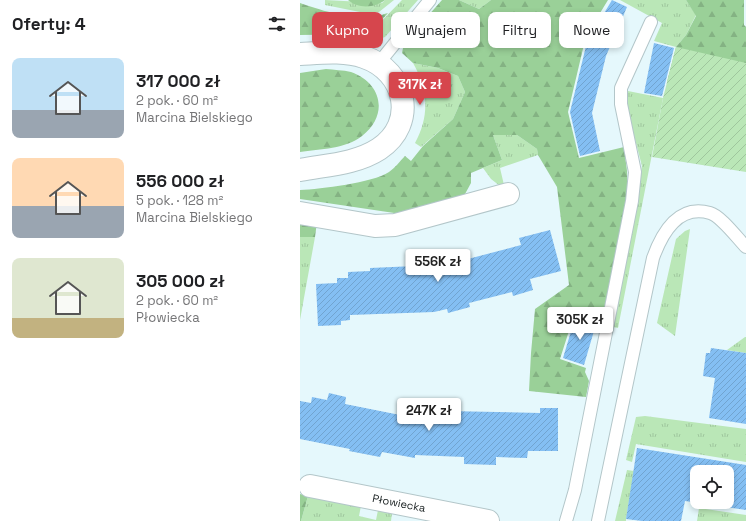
<!DOCTYPE html>
<html lang="pl">
<head>
<meta charset="utf-8">
<style>
	body { margin:0; font-family:"Space Grotesk",sans-serif; background:#f6f6f6; color:#202124; height:100vh; display:flex; flex-direction:column; font-size:15px; white-space:nowrap }
	* { box-sizing:border-box; margin:0 }
	p { font-size:13px; color:#757577 }
	.icon { flex:none; width:22px; height:22px; fill:none; stroke:currentColor; stroke-width:2; stroke-linecap:round; stroke-linejoin:round }
	.map { position:relative; flex:1; overflow:hidden }
	.side { display:flex; flex-direction:column; background:#fff; width:300px }
	.side>* { flex:none }
	.top-card { position:absolute; left:12px; top:12px; width:374px; height:36px; display:flex; gap:8px }
	.buttons { position:absolute; left:390px; top:465px; display:grid; gap:8px }
	.buttons a { display:grid; place-items:center; width:44px; height:44px; border-radius:8px; background:#fff; box-shadow:0 2px 6px #0003; font-size:20px }
	.price { position:absolute; translate:-50% -34px; padding:0 9px; border-radius:4px; background:#fff; color:#222; font-size:13px; line-height:26px; filter:drop-shadow(0 1px 2px #0008) }
	.price::after { content:''; position:absolute; left:50%; top:24px; width:12px; height:9px; margin-left:-6px; background:inherit; clip-path:polygon(0 0,100% 0,50% 100%) }
	.price.active { background:#d6464d; color:#fff }
	ul { padding:0; list-style:none }
	li { display:flex; align-items:center; gap:12px; height:100px; padding:0 12px }
	li span { display:grid; place-items:center; flex:none; width:112px; height:80px; border-radius:8px; color:#555 }
	li>.icon { margin-inline-start:auto }
	span .icon { width:48px; height:48px; fill:#fffc; stroke-width:1 }
	li b { font-size:17px }
	h2 { display:flex; justify-content:space-between; align-items:center; height:48px; padding:0 12px; font-size:17px }
	.chip { padding:0 14px; border-radius:8px; background:#fff; box-shadow:0 2px 6px #0003; font-size:14px; line-height:36px }
	.chip.active { background:#d6464d; color:#fff }
	main { display:flex; flex:1; min-height:0 }
	.map>svg:first-child { display:block }
	.grass { fill:url(#grass-tufts) }
	.forest { fill:url(#forest-firs) }
	.garden { fill:url(#garden-furrows) }
	.building { fill:url(#building-hatch); fill-rule:evenodd }
	.lines { fill:none; stroke-linecap:round; stroke-linejoin:round }
	.lane-casing { stroke:#b3c6c9; stroke-width:14 }
	.street-casing { stroke:#b3c6c9; stroke-width:24 }
	.secondary-casing { stroke:#b3c6c9; stroke-width:24 }
	.lane { stroke:#fff; stroke-width:12 }
	.street { stroke:#fff; stroke-width:22 }
	.secondary { stroke:#fff; stroke-width:22 }
	.labels { text-anchor:middle; stroke-width:3.5; stroke-linejoin:round; paint-order:stroke }
	.street-label { font-size:11px; fill:#151c1d; stroke:#fff }
</style>
</head>
<body>
<main>
<section class="side">
<h2>Oferty: 4<svg class="icon" aria-label="filters" viewBox="0 0 24 24"><path d="M4 7h16M4 17h16"/><circle cx="9" cy="7" r="2"/><circle cx="15" cy="17" r="2"/></svg></h2>
<ul>
<li><span style="background:linear-gradient(#bfe0f5 65%,#9aa5b1 0)"><svg class="icon" aria-label="home" viewBox="0 0 24 24"><path d="M3 11l9-7 9 7M6 9v11h12V9"/></svg></span><div><b>317 000 zł</b><p>2 pok. · 60 m²</p><p>Marcina Bielskiego</p></div></li>
<li><span style="background:linear-gradient(#ffd9b3 60%,#9aa5b1 0)"><svg class="icon" aria-label="home" viewBox="0 0 24 24"><path d="M3 11l9-7 9 7M6 9v11h12V9"/></svg></span><div><b>556 000 zł</b><p>5 pok. · 128 m²</p><p>Marcina Bielskiego</p></div></li>
<li><span style="background:linear-gradient(#dfe7d0 75%,#c2b280 0)"><svg class="icon" aria-label="home" viewBox="0 0 24 24"><path d="M3 11l9-7 9 7M6 9v11h12V9"/></svg></span><div><b>305 000 zł</b><p>2 pok. · 60 m²</p><p>Płowiecka</p></div></li>
</ul>
</section>
<div class="map">
<svg width="446" height="521" viewBox="0 0 446 521">
	<defs>
		<pattern id="grass-tufts" width="24" height="20" patternUnits="userSpaceOnUse"><rect width="24" height="20" fill="#bae7b7"/><path d="M3 7l-1-3M5 7V3M7 7l1-3M15 17l-1-3M17 17v-4M19 17l1-3" fill="none" stroke="#9fc69d"/></pattern>
		<pattern id="forest-firs" width="22" height="20" patternUnits="userSpaceOnUse"><rect width="22" height="20" fill="#9ad098"/><path d="M5 1l3.5 6h-7zM16 11l3.5 6h-7z" fill="#84b283"/></pattern>
		<pattern id="garden-furrows" width="10" height="10" patternUnits="userSpaceOnUse"><rect width="10" height="10" fill="#bae7b7"/><path d="M-1 1l2-2M0 10L10 0M9 11l2-2" fill="none" stroke="#9fc69d"/></pattern>
		<pattern id="building-hatch" width="6" height="6" patternUnits="userSpaceOnUse"><rect width="6" height="6" fill="#84bff3"/><path d="M-1 1l2-2M0 6l6-6M5 7l2-2" fill="none" stroke="#71a4d0"/></pattern>
	</defs>
	<rect width="100%" height="100%" fill="#e5f8fc"/>
	<!-- grass -->
	<path class="grass" d="M25 0 82 3 85 0H94L79 12 65 13 25 5Z
		M102 0H118L85 37 79 39 69 34Z
		M159 0H191L179 9Z
		M320 0H386L396 15 386 35 376 47 354 41 362 23Z
		M113 63 138 68 158 76 165 92 153 119 121 147 115 143C130 116 128 89 113 63Z
		M328 91 363 98 318 328 313 327 342 166 326 105Z
		M193 135H217L237 149 238 155 200 168 204 185 200 186 191 179 183 168 202 160Z
		M390 229 375 336 357 323 376 239 385 231Z
		M0 237H15L0 320Z
		M445 337H446V353L427 350Z
		M345 416 446 429V462L336 444 332 462 326 460 336 417Z
		M327 470 334 471 326 519V521H315Z
		M8 496 61 506 59 516 76 520 78 510 92 513 91 521H1Z
		M399 508 446 515V521H397Z"/>
	<!-- forest -->
	<path class="forest" d="M48 0H85C75 8 58 9 48 0Z
		M142 0H159L179 9 191 0H308L286 36 268 112 279 158 324 147 327 171 328 198 305 325 274 315 260 359 286 368 285 372 289 381 286 397 229 391 231 353 235 309 269 285 257 187 238 155 237 149 217 135H193L202 160 171 173V183L165 194 159 201 101 214 0 199V190C21 189 72 183 89 172 95 168 100 161 105 156L111 161 123 146 153 119 165 92 158 76 138 68 113 63 102 53 104 43Z
		M386 0H444V25L446 27V67L367 82 376 47 386 35 396 16Z
		M0 3C20 10 52 20 73 18 78 17 83 14 88 13L69 34 0 35Z
		M26 69C34 70 43 70 51 72 82 83 89 115 62 136 46 149 20 149 0 152V73Z
		M0 219 17 222 15 237H0Z
		M0 494 8 496 1 521H0Z"/>
	<!-- garden -->
	<path class="garden" d="M376 47 446 63V172L352 157 363 98Z"/>
	<!-- building -->
	<path class="building" d="M312 0 327 7 306 56 292 113 300 151 280 156 270 112 286 46 294 26 297 27 301 14 303 15Z
		M354 43 374 48 362 96 344 93Z
		M250 230 261 271 230 279 233 290 213 296 212 292 169 303 170 307 148 313 147 309 134 312 50 315V320L41 321V325L18 326 16 284 37 283V278H48V272L70 271V268L115 266V273L221 245 219 238Z
		M275 318 296 324 284 365 263 358Z
		M411 348 446 353V424L409 418 415 378 403 376 406 353H410Z
		M29 393 46 397 45 404 100 415 147 418V411L240 413V408H258V451H228L227 458 196 457V465L164 464V457L115 455V458L82 452 80 457 49 451 50 449 0 439V401L11 403 12 397 27 400Z
		M337 448 446 465V510L385 501 381 521H342L326 519ZM397 472H427V502H397Z"/>
	<g class="lines">
		<!-- lane casing -->
		<g class="lane-casing">
			<path id="lane" d="M78 64 130 0
				M266 521 275 490 332 201 335 172 321 104V88L351 22
				M298 521 353 258C362 233 378 204 410 213 421 216 438 239 446 247"/>
		</g>
		<!-- street casing -->
		<g class="street-casing">
			<path id="street" d="M0 213 75 226 95 225 208 194
				M10 486 188 521"/>
		</g>
		<!-- secondary casing -->
		<g class="secondary-casing">
			<path id="secondary" d="M0 54C20 53 44 50 64 57 106 71 118 123 79 149 56 164 26 165 0 170"/>
		</g>
		<!-- lane -->
		<use href="#lane" class="lane"/>
		<!-- street -->
		<use href="#street" class="street"/>
		<!-- secondary -->
		<use href="#secondary" class="secondary"/>
	</g>
	<g class="labels">
		<!-- street labels -->
		<g class="street-label">
			<text transform="translate(99 503) rotate(11)" y="4">Płowiecka</text>
		</g>
	</g>
</svg>
<div class="buttons">
<a><svg class="icon" aria-label="locate" viewBox="0 0 24 24"><circle cx="12" cy="12" r="6"/><path d="M12 2v4M12 18v4M2 12h4M18 12h4"/></svg></a>
</div>
<b class="price active" style="left:120px;top:106px">317K zł</b>
<b class="price" style="left:138px;top:283px">556K zł</b>
<b class="price" style="left:280px;top:341px">305K zł</b>
<b class="price" style="left:129px;top:432px">247K zł</b>
<div class="top-card">
<a class="chip active">Kupno</a>
<a class="chip">Wynajem</a>
<a class="chip">Filtry</a>
<a class="chip">Nowe</a>
</div>
</div>
</main>
</body>
</html>
